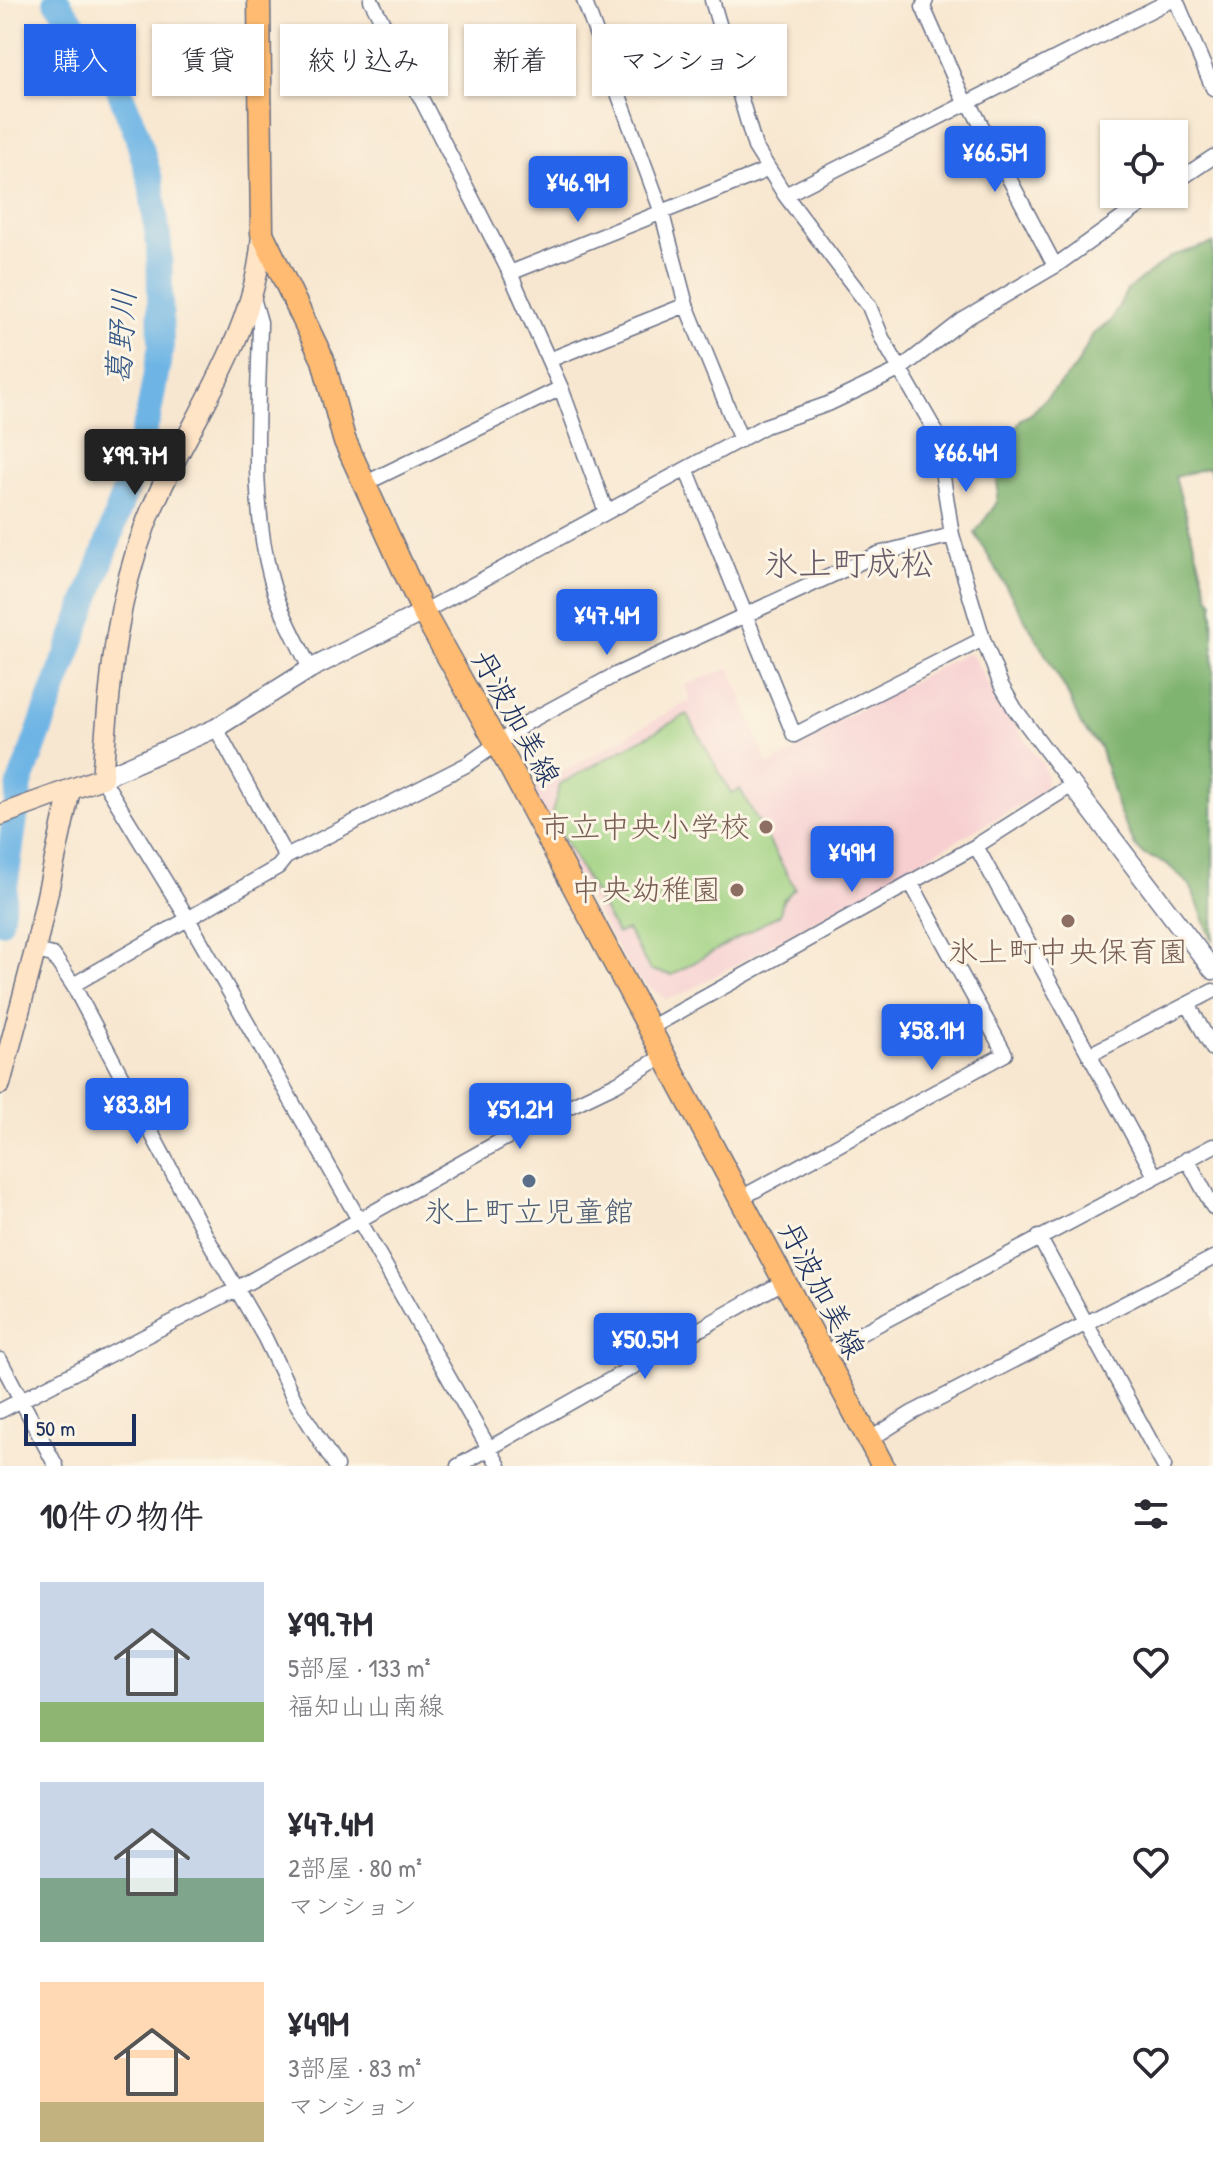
<!DOCTYPE html>
<html lang="ja">
<head>
<meta charset="utf-8">
<style>
	body { margin:0; font-family:"Patrick Hand","Klee One",sans-serif; background:#f7f7f7; color:#2b2b33; height:100vh; display:flex; flex-direction:column; font-size:30px; white-space:nowrap }
	* { box-sizing:border-box; margin:0 }
	p { font-size:26px; color:#7c7c81 }
	.icon { flex:none; width:44px; height:44px; fill:none; stroke:currentColor; stroke-width:2; stroke-linecap:round; stroke-linejoin:round }
	.map { position:relative; height:1466px; overflow:hidden }
	.sheet { display:flex; flex-direction:column; background:#fff; flex:1 }
	.sheet>* { flex:none }
	.banner { position:absolute; left:24px; top:24px; width:800px; height:72px; display:flex; gap:16px }
	.tools { position:absolute; left:1100px; top:120px; display:grid; gap:16px }
	.tools a { display:grid; place-items:center; width:88px; height:88px; border-radius:0px; background:#fff; box-shadow:0 2px 6px #0004; font-size:40px }
	.scale { position:absolute; left:24px; bottom:20px; width:112px; box-sizing:border-box; padding-left:8px; border:4px solid #1b2f5e; border-top:0; font-size:22px; line-height:28px; white-space:nowrap; color:#1b2f5e; -webkit-text-stroke:6px #fcf5e5; paint-order:stroke }
	.price { position:absolute; translate:-50% -68px; padding:0 18px; border-radius:8px; background:#2563eb; color:#fff; font-size:26px; line-height:52px; filter:drop-shadow(0 2px 4px #0008) }
	.price::after { content:''; position:absolute; left:50%; top:48px; width:24px; height:18px; margin-left:-12px; background:inherit; clip-path:polygon(0 0,100% 0,50% 100%) }
	.price.active { background:#222; color:#fff }
	ul { padding:0; list-style:none }
	li { display:flex; align-items:center; gap:24px; height:200px; padding:0 40px }
	li span { display:grid; place-items:center; flex:none; width:224px; height:160px; border-radius:0px; color:#555 }
	li>.icon { margin-inline-start:auto }
	span .icon { width:96px; height:96px; fill:#fffc; stroke-width:1 }
	li b { font-size:34px }
	h2 { display:flex; justify-content:space-between; align-items:center; height:96px; padding:0 40px; font-size:34px }
	.chip { padding:0 28px; border-radius:0px; background:#fff; box-shadow:0 2px 6px #0004; font-size:28px; line-height:72px }
	.chip.active { background:#2563eb; color:#fff }
	.map>svg:first-child { display:block }
	.built { fill:#f7cfd1 }
	.green { fill:#9fd181; stroke:#5d8070; stroke-width:2 }
	.forest { fill:#7fb36f; stroke:#4d7166; stroke-width:2 }
	.lines { fill:none; stroke-linecap:round; stroke-linejoin:round }
	.river { stroke:#6eb5e5; stroke-width:26 }
	.minor-casing { stroke:#686f86; stroke-width:17 }
	.tertiary-casing { stroke:#686f86; stroke-width:21 }
	.secondary-casing { stroke:#686f86; stroke-width:23 }
	.primary-casing { stroke:#686f86; stroke-width:25 }
	.minor { stroke:#fff; stroke-width:14 }
	.tertiary { stroke:#fff; stroke-width:18 }
	.secondary { stroke:#ffe4c6; stroke-width:20 }
	.primary { stroke:#febb71; stroke-width:22 }
	.education-dot { fill:#8d6e63; stroke:#fcf5e5; stroke-width:3 }
	.service-dot { fill:#5c6f8a; stroke:#fcf5e5; stroke-width:3 }
	.labels { text-anchor:middle; stroke-width:6; stroke-linejoin:round; paint-order:stroke }
	.street-label { font-size:30px; fill:#1b2f5e; stroke:#fcf5e5 }
	.education-label { font-size:30px; fill:#785e54; stroke:#fcf5e5; text-anchor:end }
	.service-label { font-size:30px; fill:#4e5e75; stroke:#fcf5e5 }
	.water-label { font-size:32px; font-style:italic; fill:#345786; stroke:#fcf5e5 }
	.quarter-label { font-size:34px; fill:#695b6a; stroke:#fcf5e5 }
</style>
</head>
<body>
<div class="map">
<svg width="1213" height="1466" viewBox="0 0 1213 1466">
	<rect width="100%" height="100%" fill="#fcf5e5"/>
	<filter id="ink" filterUnits="userSpaceOnUse"><feTurbulence type="fractalNoise" baseFrequency=".0125" numOctaves="2"/><feDisplacementMap in="SourceGraphic" scale="16" xChannelSelector="R" yChannelSelector="G"/><feConvolveMatrix kernelMatrix="1 2 1 2 8 2 1 2 1" color-interpolation-filters="sRGB"/></filter>
	<filter id="wash" filterUnits="userSpaceOnUse"><feTurbulence type="fractalNoise" baseFrequency=".006" numOctaves="4" result="noise"/><feDisplacementMap in="SourceGraphic" scale="32" xChannelSelector="R" yChannelSelector="G"/><feGaussianBlur stdDeviation="1.8" result="paint"/><feColorMatrix in="noise" values="0 0 0 0 0 0 0 0 0 0 0 0 0 0 0 0 0 1.4 0 .05"/><feComposite in="paint" operator="in"/></filter>
	<g filter="url(#wash)">
		<rect width="100%" height="100%" fill="#f8e7d0"/>
		<!-- built -->
		<path class="built" d="M965 654 972 655 995 697 1042 763 1047 777 1043 792 683 994 666 999 632 974 528 791 691 700 685 685 730 668 768 766 798 750 795 744Z"/>
		<!-- green -->
		<path class="green" d="M687 714 731 793 740 789 795 888 783 900 780 914 672 975 650 970 627 930 617 934 551 816 560 784Z"/>
		<!-- forest -->
		<path class="forest" d="M1213 243V477L1209 467 1175 477 1209 597 1213 602V942L1190 885 1166 863 1144 855 1135 846 1119 812 1100 747 1081 725 1066 690 975 533 996 504 998 489 995 465 1021 419 1031 414 1076 367 1093 334 1111 321 1127 290 1172 256Z"/>
		<g class="lines">
			<!-- river -->
			<path class="river" d="M0 921 20 784 107 545 148 418 161 346 159 246 151 183 136 132 117 85 56 0"/>
		</g>
	</g>
	<g filter="url(#ink)">
		<g class="lines">
			<!-- minor casing -->
			<g class="minor-casing">
				<path id="minor" d="M371 0 510 273 561 388 606 512
					M584 0 661 210 686 305 741 440
					M926 0 923 7 966 105
					M1176 0 1213 88
					M970 104 1055 266
					M1174 183 1213 157
					M785 195 1171 0
					M510 273 767 170
					M253 298 260 322C259 406 249 497 271 579 279 610 297 640 310 669
					M549 360 686 305
					M687 471 794 735 983 639
					M364 484 561 388
					M423 612 765 426 828 404 899 370 963 320 1055 266 1156 194
					M216 728 286 857
					M102 778 188 919 499 1466
					M976 846 1155 1176
					M35 951 53 955 73 985 206 1236 265 1338 295 1401 336 1466
					M73 985 278 867 286 857 468 764 528 722 613 676 878 554 952 535
					M1188 1004 1213 1049
					M648 1029 976 846 1072 785 1015 709 1001 685 983 639 952 535 936 432 882 338 869 306 785 195 755 147 712 0
					M1089 1055 1213 991
					M1187 1159 1213 1207
					M739 1199 1005 1054 911 883
					M1039 1237 1164 1466
					M822 1354 1213 1146
					M0 1360 56 1466
					M0 1411 227 1294 520 1130 616 1084 662 1057
					M869 1440 912 1413 1213 1258
					M458 1466 783 1282"/>
			</g>
			<!-- tertiary casing -->
			<g class="tertiary-casing">
				<path id="tertiary" d="M102 778 216 728 310 669 423 612
					M1072 785 1213 970"/>
			</g>
			<!-- secondary casing -->
			<g class="secondary-casing">
				<path id="secondary" d="M0 815 102 778C110 689 113 611 145 526 182 429 257 340 262 233
					M0 1084 35 951 70 790"/>
			</g>
			<!-- primary casing -->
			<g class="primary-casing">
				<path id="primary" d="M259 0 262 233 323 360 344 439 423 612 510 767 883 1466"/>
			</g>
			<!-- minor -->
			<use href="#minor" class="minor"/>
			<!-- tertiary -->
			<use href="#tertiary" class="tertiary"/>
			<!-- secondary -->
			<use href="#secondary" class="secondary"/>
			<!-- primary -->
			<use href="#primary" class="primary"/>
		</g>
	</g>
	<!-- markers -->
	<g class="education-dot">
		<circle cx="766" cy="827" r="8"/>
		<circle cx="737" cy="890" r="8"/>
		<circle cx="1068" cy="921" r="8"/>
	</g>
	<circle class="service-dot" cx="529" cy="1181" r="8"/>
	<g class="labels">
		<!-- street labels -->
		<g class="street-label">
			<text transform="translate(516 718) rotate(61)" y="10">丹波加美線</text>
			<text transform="translate(822 1290) rotate(62)" y="10">丹波加美線</text>
		</g>
		<!-- education labels -->
		<g class="education-label">
			<text x="750" y="837">市立中央小学校</text>
			<text x="721" y="900">中央幼稚園</text>
			<text x="1068" y="962" text-anchor="middle">氷上町中央保育園</text>
		</g>
		<!-- service labels -->
		<g class="service-label">
			<text x="529" y="1222">氷上町立児童館</text>
		</g>
		<!-- water labels -->
		<g class="water-label">
			<text transform="translate(121 337) rotate(-86)" y="11">葛野川</text>
		</g>
		<!-- quarter labels -->
		<g class="quarter-label">
			<text x="849" y="575">氷上町成松</text>
		</g>
	</g>
</svg>
<div class="tools">
<a><svg class="icon" aria-label="locate" viewBox="0 0 24 24"><circle cx="12" cy="12" r="6"/><path d="M12 2v4M12 18v4M2 12h4M18 12h4"/></svg></a>
</div>
<div class="scale">50 m</div>
<b class="price" style="left:995px;top:194px">¥66.5M</b>
<b class="price" style="left:578px;top:224px">¥46.9M</b>
<b class="price" style="left:966px;top:494px">¥66.4M</b>
<b class="price active" style="left:135px;top:497px">¥99.7M</b>
<b class="price" style="left:607px;top:657px">¥47.4M</b>
<b class="price" style="left:852px;top:894px">¥49M</b>
<b class="price" style="left:932px;top:1072px">¥58.1M</b>
<b class="price" style="left:137px;top:1146px">¥83.8M</b>
<b class="price" style="left:520px;top:1151px">¥51.2M</b>
<b class="price" style="left:645px;top:1381px">¥50.5M</b>
<div class="banner">
<a class="chip active">購入</a>
<a class="chip">賃貸</a>
<a class="chip">絞り込み</a>
<a class="chip">新着</a>
<a class="chip">マンション</a>
</div>
</div>
<section class="sheet">
<h2>10件の物件<svg class="icon" aria-label="filters" viewBox="0 0 24 24"><path d="M4 7h16M4 17h16"/><circle cx="9" cy="7" r="2"/><circle cx="15" cy="17" r="2"/></svg></h2>
<ul>
<li><span style="background:linear-gradient(#c9d6e8 75%,#8fb573 0)"><svg class="icon" aria-label="home" viewBox="0 0 24 24"><path d="M3 11l9-7 9 7M6 9v11h12V9"/></svg></span><div><b>¥99.7M</b><p>5部屋 · 133 m²</p><p>福知山山南線</p></div><svg class="icon" aria-label="heart" viewBox="0 0 24 24"><path d="M12 20l-8-8c-3-5 5-10 8-4 3-6 11-1 8 4z"/></svg></li>
<li><span style="background:linear-gradient(#c9d6e8 60%,#7fa58c 0)"><svg class="icon" aria-label="home" viewBox="0 0 24 24"><path d="M3 11l9-7 9 7M6 9v11h12V9"/></svg></span><div><b>¥47.4M</b><p>2部屋 · 80 m²</p><p>マンション</p></div><svg class="icon" aria-label="heart" viewBox="0 0 24 24"><path d="M12 20l-8-8c-3-5 5-10 8-4 3-6 11-1 8 4z"/></svg></li>
<li><span style="background:linear-gradient(#ffd9b3 75%,#c2b280 0)"><svg class="icon" aria-label="home" viewBox="0 0 24 24"><path d="M3 11l9-7 9 7M6 9v11h12V9"/></svg></span><div><b>¥49M</b><p>3部屋 · 83 m²</p><p>マンション</p></div><svg class="icon" aria-label="heart" viewBox="0 0 24 24"><path d="M12 20l-8-8c-3-5 5-10 8-4 3-6 11-1 8 4z"/></svg></li>
</ul>
</section>
</body>
</html>
